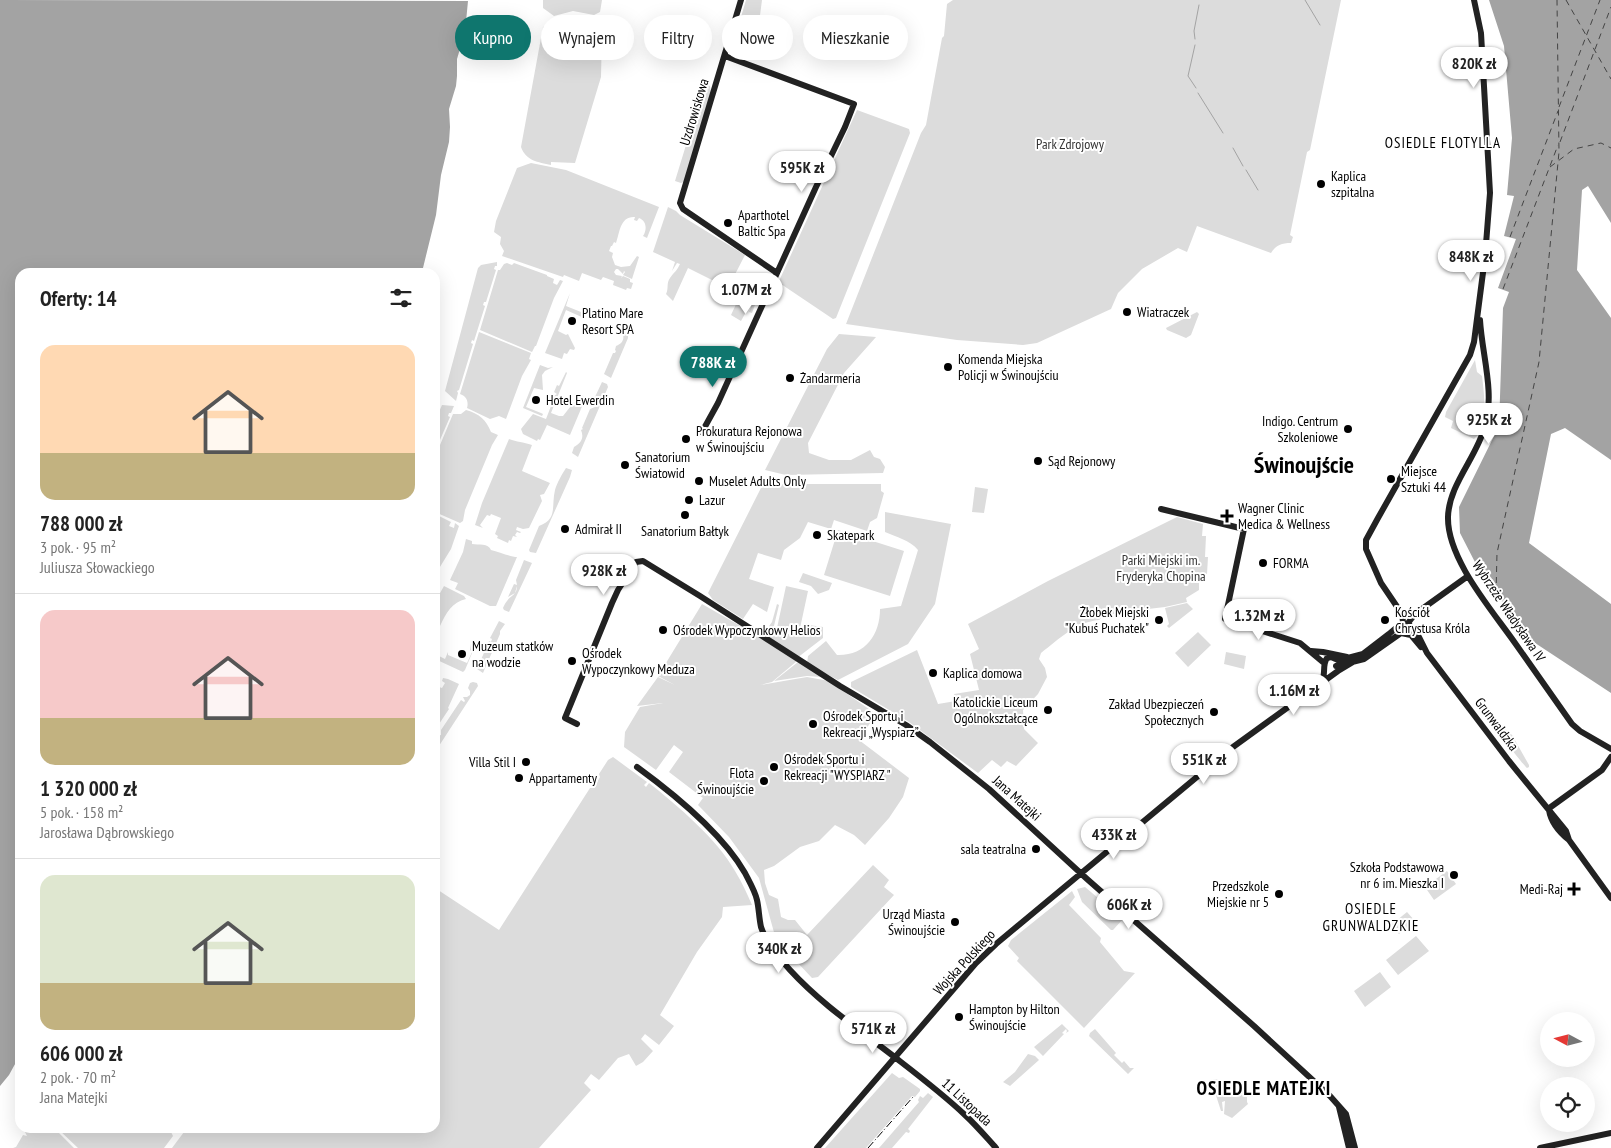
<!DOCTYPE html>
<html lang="pl">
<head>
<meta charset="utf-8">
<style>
	body { margin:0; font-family:"PT Sans Narrow",sans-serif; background:#f6f6f6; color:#222; height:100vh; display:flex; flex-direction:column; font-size:19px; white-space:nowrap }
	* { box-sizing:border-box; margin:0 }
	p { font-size:16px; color:#767676 }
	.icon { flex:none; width:28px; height:28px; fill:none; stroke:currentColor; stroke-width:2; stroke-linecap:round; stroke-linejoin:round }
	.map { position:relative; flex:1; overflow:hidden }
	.details { position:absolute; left:15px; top:268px; width:425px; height:865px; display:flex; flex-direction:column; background:#fff; border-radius:15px; box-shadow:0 5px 20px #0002 }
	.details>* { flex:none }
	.guide { position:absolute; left:455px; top:15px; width:475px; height:45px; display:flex; gap:10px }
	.needle { width:32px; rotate:277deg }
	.fabs { position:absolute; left:1540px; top:1012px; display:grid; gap:10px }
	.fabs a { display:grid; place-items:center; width:55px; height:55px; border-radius:50%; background:#fff; box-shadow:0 5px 20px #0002; font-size:25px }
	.price { position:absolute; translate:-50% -42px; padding:0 11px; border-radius:18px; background:#fff; color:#222; font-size:16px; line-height:32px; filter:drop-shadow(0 1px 2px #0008) }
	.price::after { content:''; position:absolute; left:50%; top:30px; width:15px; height:11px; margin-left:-8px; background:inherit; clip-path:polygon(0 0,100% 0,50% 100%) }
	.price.selected { background:#0f766e; color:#fff }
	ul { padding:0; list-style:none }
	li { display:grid; align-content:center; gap:10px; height:265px; padding:0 25px }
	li+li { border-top:1px solid #e0e0e0 }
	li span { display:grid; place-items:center; height:155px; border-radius:15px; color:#555 }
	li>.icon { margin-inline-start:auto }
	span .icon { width:90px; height:90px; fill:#fffc; stroke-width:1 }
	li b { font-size:21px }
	h2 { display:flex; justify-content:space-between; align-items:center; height:60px; padding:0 25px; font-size:21px }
	.chip { padding:0 18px; border-radius:22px; background:#fff; box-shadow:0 5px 20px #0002; font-size:18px; line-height:45px }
	.chip.selected { background:#0f766e; color:#fff }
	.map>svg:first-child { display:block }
	.green { fill:#dcdcdc }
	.water { fill:#a3a3a3 }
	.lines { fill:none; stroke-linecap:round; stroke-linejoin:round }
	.stream { stroke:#a3a3a3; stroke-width:1 }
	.ferry { stroke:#444; stroke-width:1; stroke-dasharray:6 5; stroke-linecap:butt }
	.secondary { stroke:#222; stroke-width:6 }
	.rail { stroke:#000; stroke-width:1; stroke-dasharray:8 2.5 1 2.5; stroke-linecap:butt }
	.poi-dot { fill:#000; stroke:#fff; stroke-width:2 }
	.labels { text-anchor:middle; stroke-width:4; stroke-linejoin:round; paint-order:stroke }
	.street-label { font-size:14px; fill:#000; stroke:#fff }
	.park-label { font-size:14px; fill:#333; stroke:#fff }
	.poi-label { font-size:14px; fill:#000; stroke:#fff; text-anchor:start }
	.neighbourhood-label { font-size:15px; letter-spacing:1px; fill:#000; stroke:#fff }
	.district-label { font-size:19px; font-weight:bold; letter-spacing:1px; fill:#000; stroke:#fff }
	.town-label { font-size:24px; font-weight:bold; fill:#000; stroke:#fff }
</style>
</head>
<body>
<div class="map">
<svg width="1611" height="1148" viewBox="0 0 1611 1148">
	<rect width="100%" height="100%" fill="#fff"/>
	<!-- green -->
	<path class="green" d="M543 0H602L600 12 594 15 573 11 554 16 543 8Z
		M746 0H762L758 31 738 27Z
		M953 0H1341L1310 150 1307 152 1290 235 1293 237 1291 243C1282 243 1276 245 1271 253L1197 226 1187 252 1178 248 1142 269 1118 293 1111 309 1037 343 1023 345 957 340 846 324 921 133 926 125 942 38 944 36 947 4Z
		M554 22 588 24 595 22 602 31 601 77 575 163 551 162V165C538 162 526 161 521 147L543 27Z
		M705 83 710 86 711 94 684 182 681 183 675 181 690 132 694 128 693 121Z
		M857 110 909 129 910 133 836 318 833 319 781 284 779 281Z
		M531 163 566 170 659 207 647 238 643 236C647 230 647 221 639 218L637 221 634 220 635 217C620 216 620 232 616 243L614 242 612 246H611L609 251 613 253 612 257 615 265 621 267 630 266 637 256 639 257 632 279 623 275 625 272 624 271 623 274 618 269H616L614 272 616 275 622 276 621 278 623 276 630 279V282L633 283 631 289 627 288 626 290 613 285 614 281 603 277 601 280 582 273 579 281 564 275 563 277 502 256 504 251 500 244 501 237 494 232 496 221 517 168Z
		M668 207 676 211 680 215 745 255 728 288 688 268 673 301 666 294C669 289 666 283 670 278 674 272 677 271 680 264L677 263 672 271 675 262 653 252Z
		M497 262V266H495L494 269 496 270 486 302H484L483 305 485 306 474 341 472 340 471 343 473 344 459 390 457 391 458 393 456 401 445 391 478 268 481 265Z
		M507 263 512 265 514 263 547 275V276L554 279 553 283 557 285 560 280 563 281 554 298 536 346H535L532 352 480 330 498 270H500L504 264Z
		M570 293 566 306 586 314 584 318 566 310 558 331 566 335 568 334 575 348 574 350 570 349 567 354 564 353 562 359 545 353Z
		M735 294 755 305 752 313 749 312 751 307 747 305 744 310 746 312 741 321 731 315 738 300 734 298Z
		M1197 312 1199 314 1191 335 1186 338 1167 330 1166 328Z
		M626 325 630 327 628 331V338L611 378 604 374 613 353H615L616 351 615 350 616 346C623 343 625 339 622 331Z
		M479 332 531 353 529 359 531 360 522 376 506 419 499 416 490 419 467 408C469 401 466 396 460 394Z
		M839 334 876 337 844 373 808 443 809 453 829 460H851L870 450 874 457 880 459 885 467 883 473 786 475 765 470 827 349Z
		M1475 360 1477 372 1482 376C1484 393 1489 427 1474 439L1451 428 1453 421 1445 417 1446 412Z
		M540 365 548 368 553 367 545 371 542 375 543 390 534 388 526 407 541 413 543 414 542 416 523 408Z
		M566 372 567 373 551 413 559 416H563L574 402 578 403 581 395 586 397 570 435 547 425 540 440 538 439 537 441 523 434 521 429 533 414 546 419 551 406V398L557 394 554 392 557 385 559 386Z
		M602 382 607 384 608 387 578 457 572 453 574 447C582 443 584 437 581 430L583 429 582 428 590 409 600 405 595 397Z
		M442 405 454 406 451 413H449L448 416 450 417 436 449H435V421Z
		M466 410C480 414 486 420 491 432L498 435 492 445 465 510 463 521 460 523 435 512V457L453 414H461Z
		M509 439C517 442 523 442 532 445L522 471 550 483 544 494 540 495 542 501 529 528 523 529 517 527 516 530 521 532 520 533 517 532 515 535 517 537 513 536 511 541 509 540 508 543 497 538 498 536 495 534 501 518 491 514 490 516 487 515 480 525 483 528 475 525 482 503Z
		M566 468 572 470 570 477 536 553 530 552 529 550 539 526C558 519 551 507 555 490 557 483 562 474 566 468Z
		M765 480 771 483 781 484H881V491L884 493 877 518 870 522 867 531 834 520 831 529 808 522 800 538 784 550 781 560 758 553 749 579 774 587 767 612 753 604 743 619 713 600 708 593Z
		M975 487 988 489 984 513 972 512Z
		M885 512 951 524 935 604 908 644 838 680 807 664 808 656 826 641 837 655C865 656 880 635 880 609L901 606 918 550C910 540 896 537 885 532Z
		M435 514 451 522 449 526 454 528 455 523 459 526 451 549 435 575Z
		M1177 517 1203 524 1202 536H1206L1205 557H1208L1207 574 1204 573 1202 579H1199V590L1186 598 1187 602 1165 607 1148 609 1135 614H1106L1099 620C1076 622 1059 639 1041 653L1039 659 1045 668 1047 677 1038 694 1023 710 1024 729 1038 743 1016 766 1007 761 1001 767 992 760 978 773 909 722 851 687V682L917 650 938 704 956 701 954 694 979 690 970 654 979 649 968 624 1048 581Z
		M838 530 904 551 890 596 824 575Z
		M466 539 472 541V544C479 545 488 543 491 550 499 552 511 557 517 557L496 606H490L455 589 458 583 450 580 463 552Z
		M524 560 532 563 509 612 504 610 503 608C504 606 505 603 507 601 511 595 517 595 517 586L515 593 508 597 514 584 517 585 516 580Z
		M803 573 832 583 829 590 818 594 811 586 799 582Z
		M444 586 464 596 466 599C452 602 446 613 440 626H439L436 636 435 635V602Z
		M786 586 808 591 799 633 777 628Z
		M1187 603 1193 609 1169 628 1167 626 1169 624 1165 608Z
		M702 604 758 636 797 661 772 682 760 685 807 677 829 681 876 714 859 740 909 778 903 797 889 818 865 845 854 835 835 825 819 841 800 847 774 866 764 870 765 883 769 895 778 899 781 917 788 920H795L807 935 873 865 889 880 884 887 894 895 818 977 812 978 780 944 775 936 759 878 729 837 698 805 703 798 669 772 683 752 674 745 656 770 624 747 625 732 640 707 663 703 637 706 658 677 675 685 658 676Z
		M777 604 779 605 773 630 801 637 809 625 823 627V638L797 658 762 636 772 622Z
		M499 621 505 624 500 631V634L483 673 477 669 489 641 491 642 492 639 490 638Z
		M1198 632 1211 645 1188 667 1175 653Z
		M471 644 475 646 465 670 463 672 435 659V654L445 659 448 652V655L467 663 472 652 470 650Z
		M1226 652 1246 656 1244 669 1224 664Z
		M798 662 822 677 807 676 774 681Z
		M443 678 448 679 459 684 448 708 449 709 435 730V688L436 686 442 688 445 683 442 681Z
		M473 682 477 683 478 686 435 752V740L438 736 441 735V730L461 700 464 702 465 701 463 697H467L470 695V691L468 688 470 683Z
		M1503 727 1512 735 1529 765V767L1527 768C1522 763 1500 736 1500 729Z
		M613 757 647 782 644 785 646 787 649 783C677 805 718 840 735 871 742 882 747 894 752 905L723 907 722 917 697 952 660 1015 674 1026 659 1045 645 1034 641 1039 653 1051 643 1062 636 1066 629 1054 618 1058 599 1080 591 1074 584 1083 591 1090 539 1148H172L187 1128H435V888L499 930 590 788H594L600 777 599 774 608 760Z
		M1447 871 1456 884 1434 900 1425 887Z
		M1085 887 1123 919 1113 930H1111L1082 902 1077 889Z
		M1072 891 1075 897 1069 905 1101 938 1100 942 1124 971 1135 973 1084 1028 1017 961 1019 958 1008 946 1011 940Z
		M1407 912 1415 921 1399 934 1391 925Z
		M1416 936 1429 951 1398 975 1386 960Z
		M1380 972 1391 987 1365 1007 1354 991Z
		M1062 1024 1069 1031 1066 1033 1067 1031 1066 1029 1062 1033 1064 1034 1043 1056 1034 1047Z
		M1095 1029 1116 1053 1114 1055 1122 1063 1124 1061 1130 1068H1134L1128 1074 1089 1036 1090 1033Z
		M1028 1054 1035 1056 1039 1060 1010 1086 1003 1082 1015 1072Z
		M892 1073 899 1078 903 1077 920 1089V1091L915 1097 912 1096 866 1148H825Z
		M1212 1079 1233 1081 1232 1092 1247 1093V1102L1248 1104 1232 1118 1224 1114 1225 1101 1222 1102 1223 1111H1221L1211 1080Z
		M928 1093 933 1097 908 1129 910 1131 909 1133 906 1132 892 1148H879L919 1102 918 1100 920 1096 923 1098Z
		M30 1128H50L54 1130 53 1132 59 1133 74 1148H13L16 1147 23 1135 27 1136 25 1132 32 1130V1133L33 1130Z
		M57 1128H169L173 1136 164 1148H78Z"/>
	<!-- water -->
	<path class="water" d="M0 0 468 1 465 32 457 59V76L456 86 449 109 450 127 449 142 441 175 436 215 422 272H20V1055L9 1075 0 1086Z
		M1489 0H1611V223L1588 186 1582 190 1577 270 1611 318V460L1565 428 1551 434 1529 543 1611 604V693L1529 639 1479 570 1460 533 1459 507 1499 426 1503 308 1509 292 1498 288 1516 239 1504 236 1514 196 1507 195 1512 138 1504 46Z"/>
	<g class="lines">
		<!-- stream -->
		<path class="stream" d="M1305 0 1320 25
			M1195 39 1194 31 1199 5
			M1195 45 1188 76 1196 88
			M1198 93 1223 133
			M1233 148 1243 166
			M1246 170 1258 190"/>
		<!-- ferry -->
		<path class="ferry" d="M1566 0 1611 79
			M1559 107 1600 0
			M1560 142 1611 7
			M1550 167 1574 149 1601 143 1611 148
			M1510 237 1558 111
			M1503 289 1558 145
			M1496 594 1497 553 1539 362 1559 152 1557 0"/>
		<!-- secondary -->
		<path class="secondary" d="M741 0 680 203 683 209 777 273
			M1480 320C1482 355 1495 392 1485 426 1477 457 1449 484 1448 517 1447 559 1492 610 1515 643 1534 670 1553 697 1572 724L1580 731 1611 749
			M702 432 718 403 816 187 845 127 854 104 725 56
			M1161 509 1244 529 1225 619 1300 643 1324 663
			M1403 622 1402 614 1381 583 1366 549V540L1378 518 1470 355 1474 342 1485 257 1490 193 1481 33 1474 0
			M1408 623 1419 637 1427 653 1509 761 1566 831 1569 840
			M1408 623 1415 614 1468 576
			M1401 633 1411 635 1421 647
			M1311 651 1323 652 1347 657
			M1336 666 1364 659 1401 633
			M1322 681C1326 673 1322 665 1327 658L1331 657 1338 660 1344 659 1363 654 1389 634 1403 622
			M577 724 565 718 612 603 618 590 636 562 643 561 700 596 840 686 906 725 930 742 989 789 1087 879 1254 1026 1330 1096 1346 1114 1355 1148
			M637 767C674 794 722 833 745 873 749 881 755 891 757 900 759 909 759 918 761 927 766 943 779 958 790 970 823 1006 863 1032 901 1062 923 1079 945 1096 965 1115 976 1125 986 1137 996 1148
			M1548 809 1602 770 1611 757
			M1549 810C1551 823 1559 832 1569 840L1611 898
			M1339 1107 1349 1148
			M817 1148 976 963 996 944 1233 747 1338 671 1353 662
			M1540 1148 1611 1133"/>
		<!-- rail -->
		<path class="rail" d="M868 1148 913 1097"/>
	</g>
	<!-- markers -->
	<g class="poi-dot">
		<circle cx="1321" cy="184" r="5"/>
		<circle cx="728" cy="223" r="5"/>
		<circle cx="1127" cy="312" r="5"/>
		<circle cx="572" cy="321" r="5"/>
		<circle cx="948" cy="367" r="5"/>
		<circle cx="790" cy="378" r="5"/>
		<circle cx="536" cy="400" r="5"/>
		<circle cx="1348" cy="429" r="5"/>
		<circle cx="686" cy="439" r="5"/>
		<circle cx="1038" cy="461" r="5"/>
		<circle cx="625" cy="465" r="5"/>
		<circle cx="1391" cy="479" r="5"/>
		<circle cx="699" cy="481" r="5"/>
		<circle cx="689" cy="500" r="5"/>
		<circle cx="685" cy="515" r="5"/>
		<path d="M1224.5 508.5h5v5h5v5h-5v5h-5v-5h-5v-5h5z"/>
		<circle cx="565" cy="529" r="5"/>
		<circle cx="817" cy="535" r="5"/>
		<circle cx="1263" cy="563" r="5"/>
		<circle cx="1159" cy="620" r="5"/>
		<circle cx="1385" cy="620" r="5"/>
		<circle cx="663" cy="630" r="5"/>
		<circle cx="462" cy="654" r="5"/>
		<circle cx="572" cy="661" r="5"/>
		<circle cx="933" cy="673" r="5"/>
		<circle cx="1048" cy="710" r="5"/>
		<circle cx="1214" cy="712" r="5"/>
		<circle cx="813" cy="724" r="5"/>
		<circle cx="526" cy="762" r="5"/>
		<circle cx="774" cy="767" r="5"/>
		<circle cx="519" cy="778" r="5"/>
		<circle cx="764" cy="781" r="5"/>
		<circle cx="1036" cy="849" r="5"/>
		<circle cx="1454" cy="875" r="5"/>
		<path d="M1571.5 881.5h5v5h5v5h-5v5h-5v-5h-5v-5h5z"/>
		<circle cx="1279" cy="894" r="5"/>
		<circle cx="955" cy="922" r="5"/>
		<circle cx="959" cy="1017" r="5"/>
	</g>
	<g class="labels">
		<!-- street labels -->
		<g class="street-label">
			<text transform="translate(694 112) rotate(-73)" y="5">Uzdrowiskowa</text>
			<text transform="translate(1509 611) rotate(56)" y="5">Wybrzeże Władysława IV</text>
			<text transform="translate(1497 724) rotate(53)" y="5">Grunwaldzka</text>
			<text transform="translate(1017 798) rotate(42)" y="5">Jana Matejki</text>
			<text transform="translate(964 962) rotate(-47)" y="5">Wojska Polskiego</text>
			<text transform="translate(967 1102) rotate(43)" y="5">11 Listopada</text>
		</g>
		<!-- park labels -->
		<g class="park-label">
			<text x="1070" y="149">Park Zdrojowy</text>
			<text x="1161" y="565">Parki Miejski im.<tspan x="1161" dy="16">Fryderyka Chopina</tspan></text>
		</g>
		<!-- poi labels -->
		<g class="poi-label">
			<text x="1331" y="181">Kaplica<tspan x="1331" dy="16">szpitalna</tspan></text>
			<text x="738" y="220">Aparthotel<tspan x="738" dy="16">Baltic Spa</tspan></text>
			<text x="1137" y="317">Wiatraczek</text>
			<text x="582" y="318">Platino Mare<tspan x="582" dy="16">Resort SPA</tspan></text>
			<text x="958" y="364">Komenda Miejska<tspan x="958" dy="16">Policji w Świnoujściu</tspan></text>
			<text x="800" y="383">Żandarmeria</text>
			<text x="546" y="405">Hotel Ewerdin</text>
			<text x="1338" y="426" text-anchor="end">Indigo. Centrum<tspan x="1338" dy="16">Szkoleniowe</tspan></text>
			<text x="696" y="436">Prokuratura Rejonowa<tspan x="696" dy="16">w Świnoujściu</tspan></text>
			<text x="635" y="462">Sanatorium<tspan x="635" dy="16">Światowid</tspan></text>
			<text x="1048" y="466">Sąd Rejonowy</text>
			<text x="1401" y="476">Miejsce<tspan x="1401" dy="16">Sztuki 44</tspan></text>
			<text x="709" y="486">Muselet Adults Only</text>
			<text x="699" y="505">Lazur</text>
			<text x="1238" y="513">Wagner Clinic<tspan x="1238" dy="16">Medica &amp; Wellness</tspan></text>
			<text x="575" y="534">Admirał II</text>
			<text x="685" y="536" text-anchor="middle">Sanatorium Bałtyk</text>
			<text x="827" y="540">Skatepark</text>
			<text x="1273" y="568">FORMA</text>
			<text x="1149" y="617" text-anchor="end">Żłobek Miejski<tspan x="1149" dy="16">"Kubuś Puchatek"</tspan></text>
			<text x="1395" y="617">Kościół<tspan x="1395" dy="16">Chrystusa Króla</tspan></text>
			<text x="673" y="635">Ośrodek Wypoczynkowy Helios</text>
			<text x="472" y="651">Muzeum statków<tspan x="472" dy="16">na wodzie</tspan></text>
			<text x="582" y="658">Ośrodek<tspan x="582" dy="16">Wypoczynkowy Meduza</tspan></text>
			<text x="943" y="678">Kaplica domowa</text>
			<text x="1038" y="707" text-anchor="end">Katolickie Liceum<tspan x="1038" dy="16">Ogólnokształcące</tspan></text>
			<text x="1204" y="709" text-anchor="end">Zakład Ubezpieczeń<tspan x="1204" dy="16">Społecznych</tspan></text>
			<text x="823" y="721">Ośrodek Sportu i<tspan x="823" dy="16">Rekreacji „Wyspiarz”</tspan></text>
			<text x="784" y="764">Ośrodek Sportu i<tspan x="784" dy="16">Rekreacji "WYSPIARZ "</tspan></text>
			<text x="516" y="767" text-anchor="end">Villa Stil I</text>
			<text x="754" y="778" text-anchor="end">Flota<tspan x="754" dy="16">Świnoujście</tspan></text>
			<text x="529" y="783">Appartamenty</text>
			<text x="1026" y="854" text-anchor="end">sala teatralna</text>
			<text x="1444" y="872" text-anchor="end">Szkoła Podstawowa<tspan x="1444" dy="16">nr 6 im. Mieszka I</tspan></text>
			<text x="1269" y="891" text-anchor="end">Przedszkole<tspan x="1269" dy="16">Miejskie nr 5</tspan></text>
			<text x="1563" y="894" text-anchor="end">Medi-Raj</text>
			<text x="945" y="919" text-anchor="end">Urząd Miasta<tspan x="945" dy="16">Świnoujście</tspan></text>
			<text x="969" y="1014">Hampton by Hilton<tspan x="969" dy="16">Świnoujście</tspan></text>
		</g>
		<!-- neighbourhood labels -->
		<g class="neighbourhood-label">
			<text x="1443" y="148">OSIEDLE FLOTYLLA</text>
			<text x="1371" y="914">OSIEDLE<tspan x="1371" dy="17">GRUNWALDZKIE</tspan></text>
		</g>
		<!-- district labels -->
		<g class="district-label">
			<text x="1264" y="1095">OSIEDLE MATEJKI</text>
		</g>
		<!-- town labels -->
		<g class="town-label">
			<text x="1304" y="473">Świnoujście</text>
		</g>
	</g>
</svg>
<div class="fabs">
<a><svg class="needle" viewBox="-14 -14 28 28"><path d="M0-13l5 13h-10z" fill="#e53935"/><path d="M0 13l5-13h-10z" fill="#767676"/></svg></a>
<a><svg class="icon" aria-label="locate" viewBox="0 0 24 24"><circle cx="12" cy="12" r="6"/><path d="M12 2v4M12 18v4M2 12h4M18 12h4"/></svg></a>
</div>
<b class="price" style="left:1474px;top:89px">820K zł</b>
<b class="price" style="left:802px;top:193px">595K zł</b>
<b class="price" style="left:1471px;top:282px">848K zł</b>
<b class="price" style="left:746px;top:315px">1.07M zł</b>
<b class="price selected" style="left:713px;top:388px">788K zł</b>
<b class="price" style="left:1489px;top:445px">925K zł</b>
<b class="price" style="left:604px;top:596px">928K zł</b>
<b class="price" style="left:1259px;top:641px">1.32M zł</b>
<b class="price" style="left:1294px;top:716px">1.16M zł</b>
<b class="price" style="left:1204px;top:785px">551K zł</b>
<b class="price" style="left:1114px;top:860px">433K zł</b>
<b class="price" style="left:1129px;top:930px">606K zł</b>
<b class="price" style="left:779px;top:974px">340K zł</b>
<b class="price" style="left:873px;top:1054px">571K zł</b>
<div class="guide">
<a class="chip selected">Kupno</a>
<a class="chip">Wynajem</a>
<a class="chip">Filtry</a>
<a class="chip">Nowe</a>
<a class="chip">Mieszkanie</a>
</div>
<section class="details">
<h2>Oferty: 14<svg class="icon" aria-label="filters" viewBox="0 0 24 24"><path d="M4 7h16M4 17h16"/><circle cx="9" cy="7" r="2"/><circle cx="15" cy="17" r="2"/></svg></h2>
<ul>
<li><span style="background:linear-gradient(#ffd9b3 70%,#c2b280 0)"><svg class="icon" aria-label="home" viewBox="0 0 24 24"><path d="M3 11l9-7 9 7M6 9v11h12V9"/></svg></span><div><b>788 000 zł</b><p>3 pok. · 95 m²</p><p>Juliusza Słowackiego</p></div></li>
<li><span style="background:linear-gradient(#f6c9c9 70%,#c2b280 0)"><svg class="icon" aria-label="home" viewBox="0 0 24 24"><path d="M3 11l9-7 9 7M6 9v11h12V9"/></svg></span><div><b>1 320 000 zł</b><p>5 pok. · 158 m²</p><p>Jarosława Dąbrowskiego</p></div></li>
<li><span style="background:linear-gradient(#dfe7d0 70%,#c2b280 0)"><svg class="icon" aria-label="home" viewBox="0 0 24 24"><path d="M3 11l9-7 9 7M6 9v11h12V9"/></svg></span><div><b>606 000 zł</b><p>2 pok. · 70 m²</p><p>Jana Matejki</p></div></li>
</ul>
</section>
</div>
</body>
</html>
